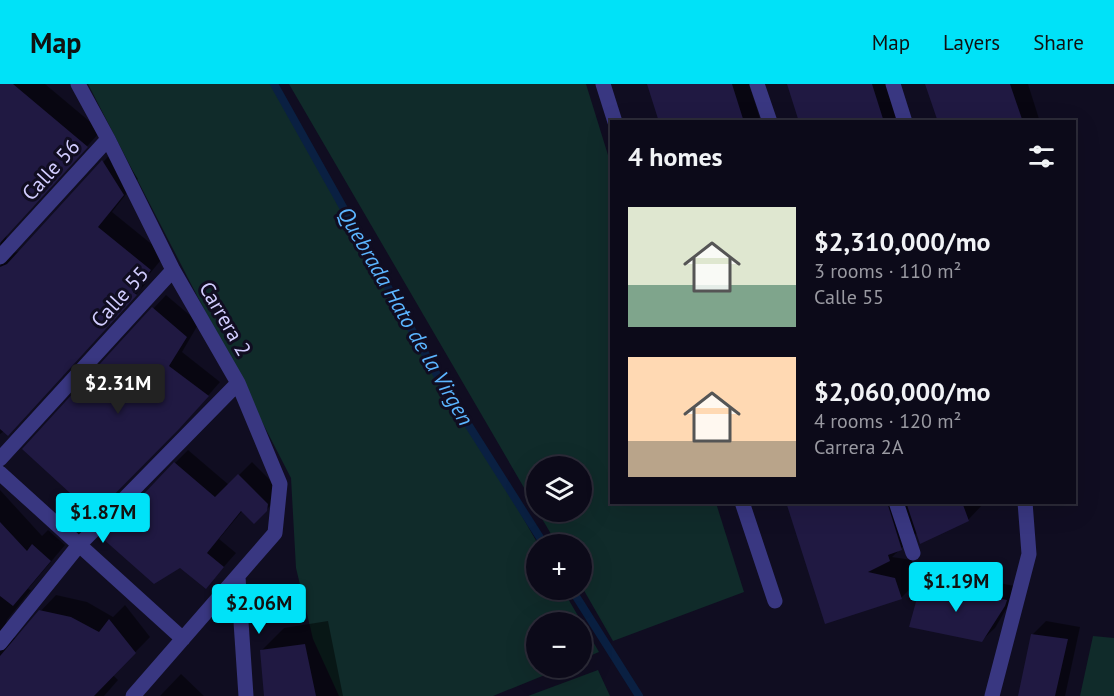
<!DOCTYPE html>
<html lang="en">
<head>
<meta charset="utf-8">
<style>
	body { margin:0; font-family:"PT Sans",sans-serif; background:#151322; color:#f1f3f6; height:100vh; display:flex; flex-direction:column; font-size:22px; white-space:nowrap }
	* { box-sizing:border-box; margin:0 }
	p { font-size:20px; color:#9a9aa2 }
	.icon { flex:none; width:33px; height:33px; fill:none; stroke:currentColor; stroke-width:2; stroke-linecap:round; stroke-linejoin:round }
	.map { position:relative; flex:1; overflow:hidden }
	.side { position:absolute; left:610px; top:36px; width:466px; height:384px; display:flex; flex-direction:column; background:#0c0a19; border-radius:0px; box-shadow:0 6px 24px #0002,0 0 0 2px #2c2b38 }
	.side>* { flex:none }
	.tools { position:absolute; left:526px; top:372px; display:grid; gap:12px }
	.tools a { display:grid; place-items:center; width:66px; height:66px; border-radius:50%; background:#0c0a19; box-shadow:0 6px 24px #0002,0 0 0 2px #2c2b38; font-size:30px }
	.price { position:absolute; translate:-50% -51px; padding:0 14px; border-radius:6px; background:#00e2f8; color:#111; font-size:20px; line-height:39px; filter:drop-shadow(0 2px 3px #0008) }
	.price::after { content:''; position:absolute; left:50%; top:36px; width:18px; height:14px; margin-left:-9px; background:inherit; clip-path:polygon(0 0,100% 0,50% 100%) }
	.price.active { background:#222; color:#fff }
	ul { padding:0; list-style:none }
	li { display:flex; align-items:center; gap:18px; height:150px; padding:0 18px }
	li span { display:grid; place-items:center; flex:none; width:168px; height:120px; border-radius:0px; color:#555 }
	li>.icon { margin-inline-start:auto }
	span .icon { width:72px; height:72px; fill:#fffc; stroke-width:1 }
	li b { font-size:26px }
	h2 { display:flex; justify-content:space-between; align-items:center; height:72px; padding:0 18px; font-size:26px }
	header { display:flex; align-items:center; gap:36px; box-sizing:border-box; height:84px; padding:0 30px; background:#00e2f8; color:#111 }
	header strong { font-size:28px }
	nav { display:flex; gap:33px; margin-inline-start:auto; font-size:21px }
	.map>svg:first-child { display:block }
	.green { fill:#102b2a }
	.shadow { fill:#0007 }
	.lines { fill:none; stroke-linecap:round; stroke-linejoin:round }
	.stream { stroke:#0a2042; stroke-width:8 }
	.building { fill:#201942 }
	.street { stroke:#393781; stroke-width:15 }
	.labels { text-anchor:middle; stroke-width:6; stroke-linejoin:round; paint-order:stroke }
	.street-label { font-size:21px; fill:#d2cdff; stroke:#100d21 }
	.water-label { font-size:22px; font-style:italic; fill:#5bb5ff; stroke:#100d21 }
</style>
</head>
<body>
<header>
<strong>Map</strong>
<nav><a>Map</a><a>Layers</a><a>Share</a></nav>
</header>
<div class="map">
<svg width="1114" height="612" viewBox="0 0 1114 612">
	<rect width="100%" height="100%" fill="#100d21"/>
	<!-- green -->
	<path class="green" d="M88 0H274L538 460 537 506H563L599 568 582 575V538H537V584H562L493 612H339L313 555 296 484 291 394Z
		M289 0H586L612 84V418L716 419 744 508 613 557 582 503V460H557L538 428H582V382H537V426Z
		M1093 552 1114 554V612H1080Z
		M598 586 610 612H528Z"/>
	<!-- shadow -->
	<path class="shadow" d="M1 0H45L101 47 7 150 5 161 14 169 22 166 117 63 138 95 112 128 165 171 147 193 150 195 22 335 0 350Z
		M649 0H749L761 38H661Z
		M788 0H889L901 38H801Z
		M927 0H1028L1040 38H939Z
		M166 211 199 239 182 268 220 298 192 330 94 429 153 225Z
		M188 366 229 401 252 378 281 407 280 412 254 438 243 426 219 455 236 469 206 503 175 379Z
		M0 406 42 452 48 446 65 461 28 505 31 506 7 536 5 542 8 551 15 554 56 511 87 518 113 533 125 521 150 553 113 591 118 596 104 612H0Z
		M787 418H985L968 436 918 448 892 473 912 476 919 496 901 514 826 538Z
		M950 489 1019 503 995 544 981 557 918 514 932 501Z
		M328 537 343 612H266L261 567 284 544Z
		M1046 537 1080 543 1065 612H1020L1033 550Z
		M181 590 204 612H160Z"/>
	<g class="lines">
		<!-- stream -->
		<path class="stream" d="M274 0 440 296 544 460
			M572 506 639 612"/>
	</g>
	<!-- building -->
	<path class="building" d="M0 0H13L88 63 0 159Z
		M647 0H732L744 38H659Z
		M787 0H872L884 38H799Z
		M925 0H1010L1023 38H938Z
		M102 76 124 111 98 143 151 186 133 208 137 211 8 352 0 345V183L7 180Z
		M152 223 187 253 169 282 209 312 179 345 94 431 22 365Z
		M174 378 215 413 238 390 268 420 267 427 254 440 241 427 207 469 224 483 206 505 180 484 154 500 102 454Z
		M786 418H887L902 466 888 471 890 477 868 488 895 494 902 515 825 540Z
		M906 418H962L969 437 920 460Z
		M0 438 27 467 32 460 51 477 13 522 0 512Z
		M936 502 1007 516 1005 522 982 558 909 543 917 514Z
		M39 526 71 533 99 548 109 535 136 569 94 612H0V572Z
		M1031 550 1068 555 1055 612H1018Z
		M305 560 316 612H264L260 566Z"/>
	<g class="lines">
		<!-- street -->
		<path class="street" d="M78 0 108 55 173 186 238 299 280 400 275 449 133 612
			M603 0 615 38
			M757 0 770 38
			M893 0 905 38
			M0 173 108 55
			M0 375 173 186
			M0 389 183 555
			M742 418 775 517
			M896 418 913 469
			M238 493 246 612
			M0 559 79 461 238 299
			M992 612 1029 470 1025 418"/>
	</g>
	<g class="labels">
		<!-- street labels -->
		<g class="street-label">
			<text transform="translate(51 86) rotate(-48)" y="7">Calle 56</text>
			<text transform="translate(120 213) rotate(-48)" y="7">Calle 55</text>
			<text transform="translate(225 235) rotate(60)" y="7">Carrera 2</text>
		</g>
		<!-- water labels -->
		<g class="water-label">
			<text transform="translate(406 232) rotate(60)" y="8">Quebrada Hato de la Virgen</text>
		</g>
	</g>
</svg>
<div class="tools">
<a><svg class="icon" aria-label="layers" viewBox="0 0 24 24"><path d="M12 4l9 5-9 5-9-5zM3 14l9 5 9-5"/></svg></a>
<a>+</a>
<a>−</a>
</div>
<b class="price active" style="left:118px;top:331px">$2.31M</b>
<b class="price" style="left:103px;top:460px">$1.87M</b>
<b class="price" style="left:956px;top:529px">$1.19M</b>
<b class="price" style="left:259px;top:551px">$2.06M</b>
<section class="side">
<h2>4 homes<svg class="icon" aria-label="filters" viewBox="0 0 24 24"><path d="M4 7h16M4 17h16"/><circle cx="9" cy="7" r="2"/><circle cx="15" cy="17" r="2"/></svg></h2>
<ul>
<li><span style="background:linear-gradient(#dfe7d0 65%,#7fa58c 0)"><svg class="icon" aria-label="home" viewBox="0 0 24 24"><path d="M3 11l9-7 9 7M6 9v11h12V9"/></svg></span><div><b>$2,310,000/mo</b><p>3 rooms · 110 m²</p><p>Calle 55</p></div></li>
<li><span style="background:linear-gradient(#ffd9b3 70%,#b9a48a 0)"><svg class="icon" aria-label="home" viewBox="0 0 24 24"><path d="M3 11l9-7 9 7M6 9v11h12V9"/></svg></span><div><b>$2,060,000/mo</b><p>4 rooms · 120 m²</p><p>Carrera 2A</p></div></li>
</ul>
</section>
</div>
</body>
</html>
